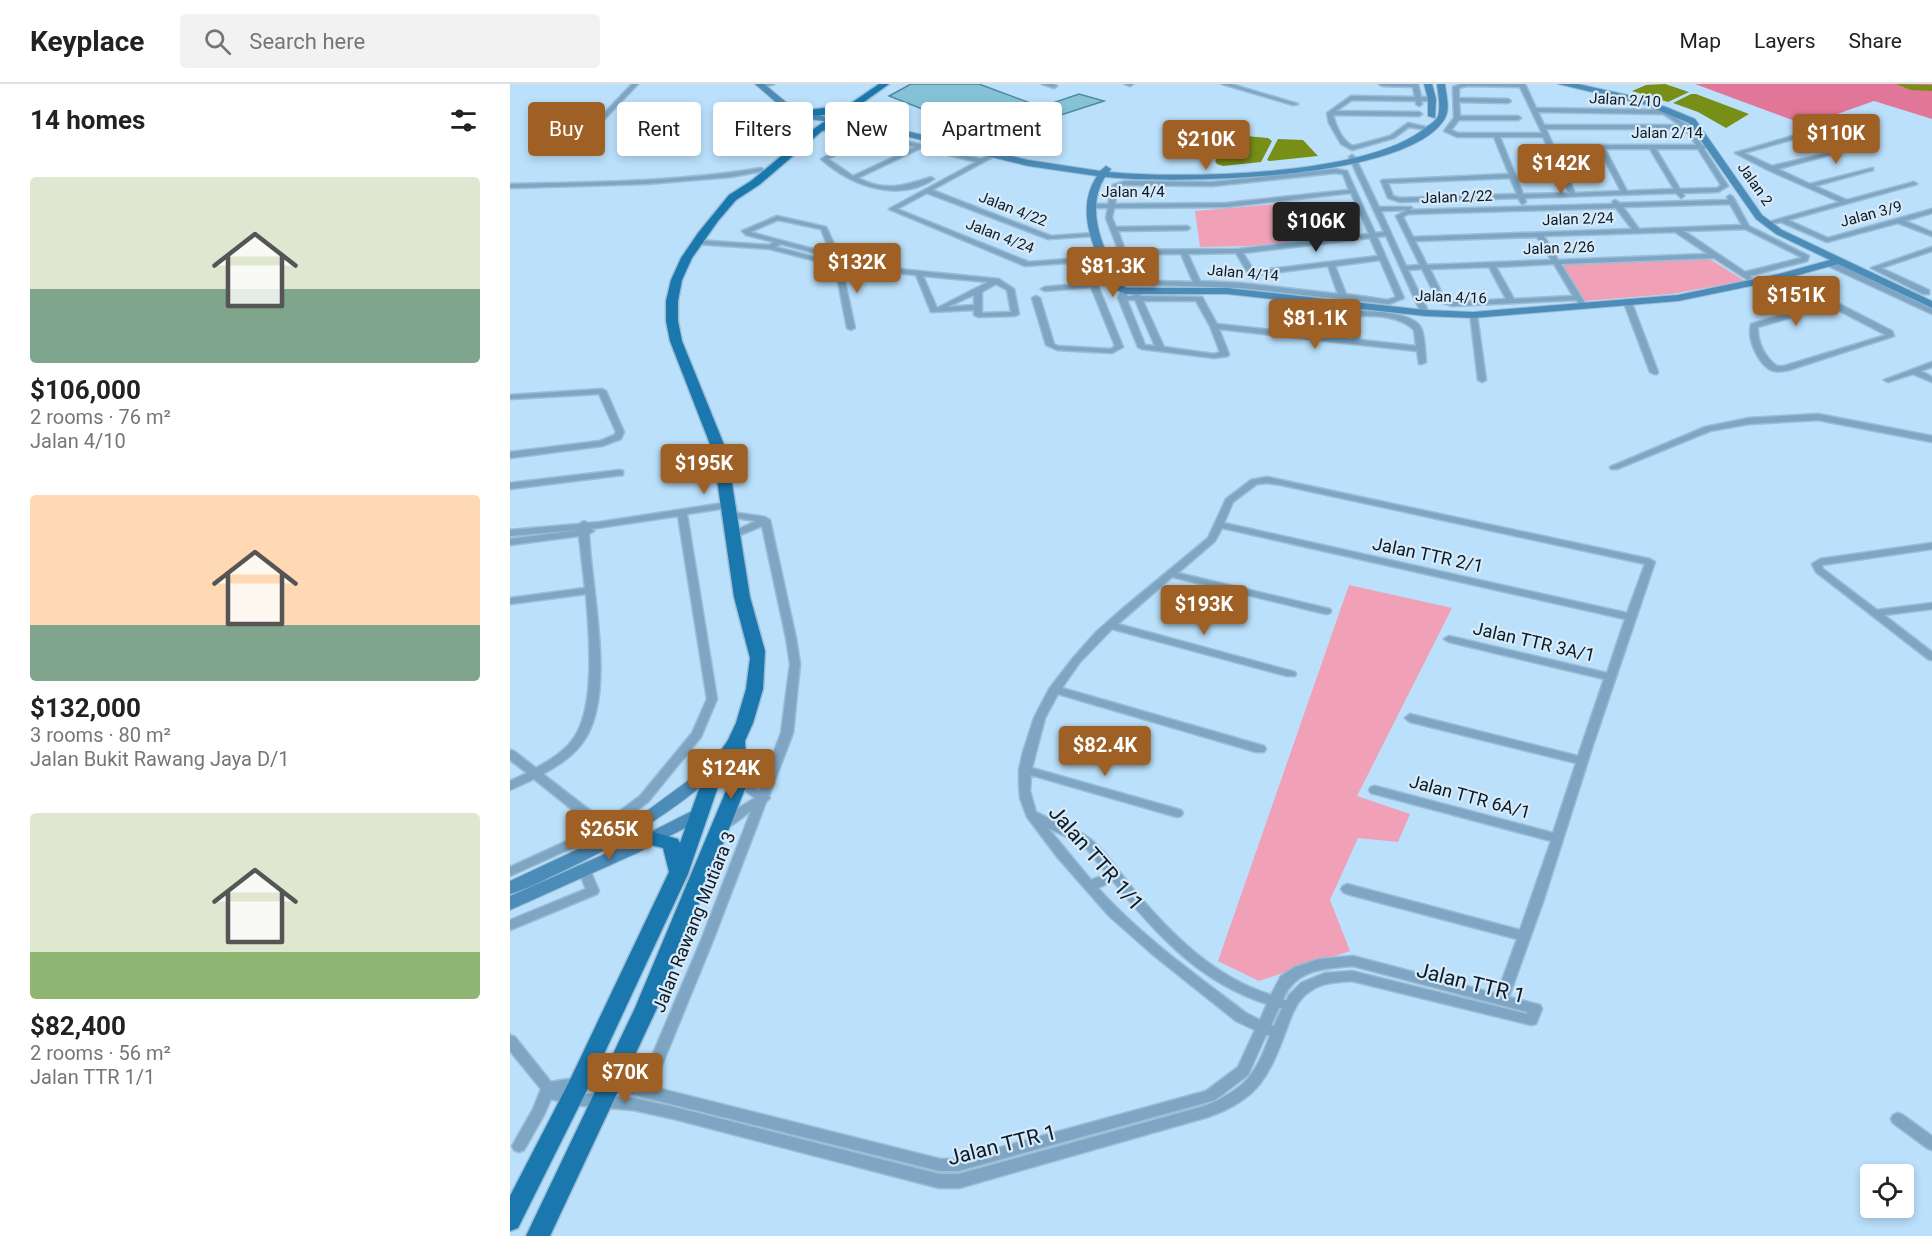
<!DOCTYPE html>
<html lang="en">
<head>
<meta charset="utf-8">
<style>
	body { margin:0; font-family:Roboto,sans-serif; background:#f2f2f2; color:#222; height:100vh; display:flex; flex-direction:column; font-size:22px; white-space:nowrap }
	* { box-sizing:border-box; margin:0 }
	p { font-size:20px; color:#767676 }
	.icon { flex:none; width:33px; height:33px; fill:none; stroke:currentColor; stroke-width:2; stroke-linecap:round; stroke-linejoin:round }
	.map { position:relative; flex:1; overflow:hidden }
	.panel { display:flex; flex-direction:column; background:#fff; width:510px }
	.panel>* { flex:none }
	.hud { position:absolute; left:18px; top:18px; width:570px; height:54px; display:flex; gap:12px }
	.buttons { position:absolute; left:1350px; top:1080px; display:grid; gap:12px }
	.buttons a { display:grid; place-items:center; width:54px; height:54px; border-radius:6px; background:#fff; box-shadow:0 3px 9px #0003; font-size:30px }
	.price { position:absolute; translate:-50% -51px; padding:0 14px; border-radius:6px; background:#9e6025; color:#fff; font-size:20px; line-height:39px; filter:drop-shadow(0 2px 3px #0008) }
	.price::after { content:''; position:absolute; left:50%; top:36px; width:18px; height:14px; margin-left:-9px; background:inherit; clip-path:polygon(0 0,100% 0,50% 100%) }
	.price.selected { background:#222; color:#fff }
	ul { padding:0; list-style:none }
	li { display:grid; align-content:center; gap:12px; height:318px; padding:0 30px }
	li span { display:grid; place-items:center; height:186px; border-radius:6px; color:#555 }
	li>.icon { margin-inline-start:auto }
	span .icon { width:108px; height:108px; fill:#fffc; stroke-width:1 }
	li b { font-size:26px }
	h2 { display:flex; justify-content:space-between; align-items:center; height:72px; padding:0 30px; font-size:26px }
	.chip { padding:0 21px; border-radius:6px; background:#fff; box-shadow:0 3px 9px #0003; font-size:21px; line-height:54px }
	.chip.selected { background:#9e6025; color:#fff }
	header { display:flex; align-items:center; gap:36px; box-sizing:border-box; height:84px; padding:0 30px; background:#fff; border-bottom:2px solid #e0e0e0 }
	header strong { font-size:28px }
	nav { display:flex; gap:33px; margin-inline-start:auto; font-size:21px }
	.search { width:420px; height:54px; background:#f2f2f2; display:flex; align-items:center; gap:15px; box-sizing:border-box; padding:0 21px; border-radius:6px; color:#767676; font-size:22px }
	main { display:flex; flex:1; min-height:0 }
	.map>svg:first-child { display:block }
	.green { fill:#f0a1b8 }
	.forest { fill:#e27699 }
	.water { fill:#778e17 }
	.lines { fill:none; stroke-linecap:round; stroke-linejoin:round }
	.river { fill:#778e17; fill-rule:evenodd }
	.building { fill:#85c2d6; stroke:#4f8a9d; stroke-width:1.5 }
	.street-casing { stroke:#9bbdd5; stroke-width:3 }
	.secondary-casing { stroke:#9bbdd5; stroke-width:2 }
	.primary-casing { stroke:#9bbdd5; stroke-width:3 }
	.street { fill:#7ea6c4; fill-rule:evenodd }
	.secondary { fill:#4c8cb8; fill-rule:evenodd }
	.primary { fill:#1a78ae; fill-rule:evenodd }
	.labels { text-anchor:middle; stroke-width:4.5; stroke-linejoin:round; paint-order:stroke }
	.far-street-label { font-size:15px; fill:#091b28; stroke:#d8eaf8 }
	.street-label { font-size:18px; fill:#091b28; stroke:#d8eaf8 }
	.near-street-label { font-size:21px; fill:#091b28; stroke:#d8eaf8 }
</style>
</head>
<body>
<header>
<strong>Keyplace</strong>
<div class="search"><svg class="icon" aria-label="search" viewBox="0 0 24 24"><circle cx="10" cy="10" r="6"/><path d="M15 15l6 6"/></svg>Search here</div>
<nav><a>Map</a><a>Layers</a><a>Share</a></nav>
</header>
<main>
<section class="panel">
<h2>14 homes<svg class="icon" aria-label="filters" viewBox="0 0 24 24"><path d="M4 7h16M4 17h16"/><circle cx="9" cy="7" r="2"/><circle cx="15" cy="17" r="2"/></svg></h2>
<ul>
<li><span style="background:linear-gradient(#dfe7d0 60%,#7fa58c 0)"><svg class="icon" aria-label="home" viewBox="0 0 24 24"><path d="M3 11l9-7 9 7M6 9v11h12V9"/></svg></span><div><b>$106,000</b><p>2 rooms · 76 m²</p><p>Jalan 4/10</p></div></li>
<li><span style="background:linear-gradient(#ffd9b3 70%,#7fa58c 0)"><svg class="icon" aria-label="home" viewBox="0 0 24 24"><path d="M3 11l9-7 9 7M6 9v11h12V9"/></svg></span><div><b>$132,000</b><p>3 rooms · 80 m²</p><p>Jalan Bukit Rawang Jaya D/1</p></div></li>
<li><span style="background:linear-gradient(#dfe7d0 75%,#8fb573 0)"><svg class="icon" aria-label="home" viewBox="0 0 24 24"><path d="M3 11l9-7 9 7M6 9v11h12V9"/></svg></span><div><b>$82,400</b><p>2 rooms · 56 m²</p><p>Jalan TTR 1/1</p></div></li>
</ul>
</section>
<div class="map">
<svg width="1422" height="1152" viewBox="0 0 1422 1152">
	<rect width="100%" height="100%" fill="#bbe0fb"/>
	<!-- green -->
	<path class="green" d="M779 119 804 155 740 162 690 163 685 127Z
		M1198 174 1235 197 1161 210 1075 217 1050 182 1058 179Z
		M839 501 942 524 847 712 900 730 888 758 848 754 820 816 840 867 749 897 708 877Z"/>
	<!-- forest -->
	<path class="forest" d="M1185 0H1422V35L1364 17 1296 41Z"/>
	<!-- water -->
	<path class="water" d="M1155 0 1179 8 1158 18 1122 7 1136 1Z
		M1181 10H1186L1239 30 1216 44 1188 28 1163 19Z
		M724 51 758 54 762 57 751 78 713 82 707 80 705 77Z
		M768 55 793 56 808 72 759 77 757 76Z"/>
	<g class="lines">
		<!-- river -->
		<path class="river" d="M1386 0 1422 1V7L1401 6Z"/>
	</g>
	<!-- building -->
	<path class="building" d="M401 0H469L531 23 569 10 594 17 483 53 379 12Z"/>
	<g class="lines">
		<!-- street casing -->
		<g class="street-casing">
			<path id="street" d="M122 0H128L66 65H62V63Z
				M253 0H264L252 4 249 2Z
				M532 0H543L547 2 544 4Z
				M615 0H623L620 2Z
				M712 0H721L788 20 783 21Z
				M869 0H908L911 13H922L925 15 922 17H911L912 20 909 22 906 20V17L842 16 826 27 909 28 912 30 909 32 823 31C826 42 832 57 843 62L880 52 898 39 916 43 913 45 899 43 884 54 842 66 831 60 819 39 817 29 841 12 905 13 903 3 872 2Z
				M951 0H1015L1026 24 1154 26 1179 42 1192 61 1196 62 1197 63 1194 65 1218 102 1208 108 1173 109 1174 112 1171 114 1166 109 1015 114 1016 118 1013 120 1011 119 1008 114 890 118 878 114 871 97 872 96 999 90 984 53H947L934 47 944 34 943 3ZM957 2 1010 3 1032 49H948L941 46 949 36H1008L1011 34 1008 32H950L949 18 998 19 1001 17 998 15 949 14V4ZM1028 28 1153 30 1170 41H1034ZM1036 45H1175L1186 61H1043ZM990 53H1033L1059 109 1013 110ZM1045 65H1089L1111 107 1065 109ZM1095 65H1140L1164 105 1117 107ZM1146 65H1188L1211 101 1207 104 1170 105ZM1000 94 1007 110 890 114 883 112 878 99Z
				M374 42 376 43V45L367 50 471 75 487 67 492 68 422 106 541 152 585 149 586 150 583 152 538 155 417 109 387 125 519 178 597 172V176L578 177 613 263 602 269 547 266 536 261 522 214 526 212 530 214 544 260 548 262 601 265 605 262 581 203 535 207 531 205 535 203 580 199 571 178 515 182 379 125 466 78 411 64 348 94C376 108 393 102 421 93L424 95C388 119 341 102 311 75ZM363 52 405 63 343 92 318 75Z
				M1289 50 1292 52 1291 53 1234 69 1262 82 1327 67V69L1268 85 1300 100 1363 84V86L1305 102 1337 116 1404 98 1407 100 1278 136 1318 154 1422 125V129L1395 137 1422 148V152L1388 139 1317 158 1271 138 1255 141V139L1330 118 1258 86 1225 69Z
				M842 71 845 73 869 123H901L902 124 899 126 1103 120 1102 118 1105 116 1110 119 1218 116 1217 113 1220 111 1223 113 1239 142 1299 172 1297 177 1239 192 1242 194 1238 196 1204 174 1051 180 1075 219 1071 221 1066 216 942 222 928 217 912 185 898 186 919 229 915 231 911 229 876 152 867 153 894 214 879 220 731 204 644 201 620 196 596 134 598 124H582L579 122 582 120H598L603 101 615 97 702 98 825 85 837 87 865 149 874 148 839 73ZM825 89 833 90 839 106 716 119 605 120 608 103 615 101 702 102ZM841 109 849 127 797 132 794 134 797 136 851 131 859 150 728 165 615 166 608 147 677 146 680 144 677 142 606 143 602 134 604 124 716 123ZM1220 120 1232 141 1129 145 1113 123ZM1106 124 1122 145 903 153 893 133 898 130ZM897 126 886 132 910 181 896 182 871 127ZM1235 145 1291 173V174L1235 188 1174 147ZM1165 148 1198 170 1048 176 1034 152ZM1027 153 1041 176 917 181 905 157ZM860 154 868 172 744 187 733 169ZM726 169 742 196H745L749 194 747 191 818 182 828 210 731 199 690 197 678 170ZM617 170H671L683 198 644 197 626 193ZM870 176 886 213 878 216 836 210 825 182ZM1044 180 1063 212 1004 215 986 183ZM979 183 996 215 943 218 934 214 920 185Z
				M251 84 253 85V87L221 93 136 100 0 104V100C84 98 168 98 251 84Z
				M267 132 316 143 326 164 312 171 271 160 266 163 328 179 489 195 504 205 509 230 505 232 468 233 464 231V226L421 228 406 191 332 184 345 244 341 246 337 244 325 182 260 165 186 160 183 158 186 156 259 161 264 158 236 151 232 147ZM268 136 311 145 318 163 311 167 240 148ZM413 192 478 198 427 224ZM486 200 497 206 501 228 472 229V208ZM464 211V221L437 223Z
				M1422 163V167L1371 184 1419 206V210H1413L1361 184Z
				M1316 177H1322L1422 225V230L1316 181Z
				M1267 191H1273L1382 247 1384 252 1279 286C1272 287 1265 289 1259 285 1247 277 1237 254 1241 240L1314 219 1267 195ZM1320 222 1376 251 1274 282H1267C1255 274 1247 258 1248 243Z
				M612 205 619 207 617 212H623L621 208 625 206H628L631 212 692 213 707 240 842 255 840 233 843 228C859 226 903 228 911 244 915 251 915 270 916 278L912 280H909L907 267 709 245 719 270 718 272 704 274 632 265 628 263 608 214ZM617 216H625L645 262 635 261ZM633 217H686L700 242 710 268 704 270 654 263ZM848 232C867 231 890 232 904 246L906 262 850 256Z
				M1115 217 1122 219 1148 288 1147 290H1144L1140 288 1114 219Z
				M960 229 967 231 976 296 972 298 968 296Z
				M1422 278V283L1411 287 1422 293V298L1403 290 1378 298 1374 296Z
				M92 305 96 307 114 348 111 355 92 362 0 374V368L90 357 104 351 106 348 89 310 0 315V311Z
				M1308 330 1422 352V358L1308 336 1239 340 1200 347 1107 385H1101L1100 383 1195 343 1239 334Z
				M110 386 113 387V391L0 405V399Z
				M757 393 1140 475 1145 478 1083 661 1034 815 999 913 1030 921 1032 925 1026 940 1021 941 842 897C828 898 814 898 802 906 788 914 782 929 777 944 759 992 749 1015 698 1033L449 1104H429L164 1035 123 1026 62 1021 41 1015 34 1031 14 1066 9 1068 4 1066 2 1062 23 1025 31 1005 0 967V951L5 953 41 998C71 991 100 994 130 1000L192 854 241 727C232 733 220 746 211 744L209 741 220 729 245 714 233 705 226 690 228 687H236L241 700 249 707 271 649 280 580 276 554 252 442 228 452H222L220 450 222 448 246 437 219 433 217 431 222 428 255 433 260 436 286 554 290 580 283 649 259 712 260 714 256 718 204 854 143 1003 430 1075H448L696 1007 728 983 745 946 726 937 642 870 599 832 548 774 517 733 510 714 509 699V686L513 668 524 634 539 605 563 574 586 548 612 525 698 454 716 415 741 396ZM757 399 771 401 1135 480 1117 529 714 439 723 418 747 400ZM712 444 1115 535 1097 589 939 552 934 555 939 558 1094 595 1068 672 900 630 895 634 900 638 1066 679 1043 749 865 702 861 703 859 706 861 709 865 710 1041 757 1010 846 837 800 833 802 831 805 833 808 837 810 1007 855 987 910 843 872 809 875 785 883 771 892 761 911C704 893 662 851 624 806 612 791 600 774 586 760 571 745 545 738 526 728L520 707 521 691 667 733 671 732 673 729 671 726 522 684 535 634 548 610 746 668H754L756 665 754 662 552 604 570 578 602 545 777 592H785L786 590 785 588 608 540 662 493 816 530 820 529 821 527 820 525 668 489 705 457ZM538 744 563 756 577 765 597 790 581 796ZM603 797C647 851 689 898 757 920L750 936 736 929C685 890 631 852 588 804ZM843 882 1017 928V930L842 887 815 889 791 899 779 911 776 917 773 915C787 884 814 885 843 882ZM769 924H772L764 942 761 941ZM756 951H760C746 991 735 1005 695 1022L449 1090H429L164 1023 123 1014 62 1009 53 1007 77 1005 121 1010 430 1087H448L705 1016 738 991Z
				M220 418 225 421 223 423 177 430 207 615 191 653 138 718 103 744 105 748 103 751 99 752 93 750 0 792V783L85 744 24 695 0 706V697L17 689 0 676V666L4 667 26 684C40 676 56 667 65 652 86 620 79 547 76 510L0 520V514L75 504 69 452 0 461V455L69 446 0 452V446L69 440 74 437 78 439 90 438ZM168 432 197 615 182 649 130 712 95 738 33 690C49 681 65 671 75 655 106 607 81 504 79 450L84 447 81 445Z
				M1422 459V465L1312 481 1313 485 1367 526 1422 519V525L1374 531 1422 568V576L1418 575 1306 488 1302 480 1310 475Z
				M74 782 78 783 80 786 89 807 87 810 0 846V836L76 805 68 786 70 783Z
				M1388 1029 1393 1031 1422 1052V1066L1417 1064 1383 1039 1381 1035 1383 1031Z"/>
		</g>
		<!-- secondary casing -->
		<g class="secondary-casing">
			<path id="secondary" d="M245 0H254L282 23 294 30 354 37 518 76 590 87 596 82 601 85 599 88C673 95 857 92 915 44 919 41 926 37 928 32 931 22 928 10 927 0H935C936 11 941 26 934 36 894 97 664 100 595 93 573 128 596 169 612 202L617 204H717L915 226 963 228 1168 211 1269 190 1320 176 1266 150 1246 135 1179 39 1133 20 1048 0H1068L1122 12 1156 23 1185 35 1252 131 1272 146 1422 217V224L1328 180 1270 196 1168 217 963 234 915 232 717 210H615L603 204C586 170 563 128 587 92L518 82 354 42 290 34 276 27Z
				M914 0H922L926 15 925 34 918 32V15Z
				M207 674 213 675 215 679 213 683C165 728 110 760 51 788 34 796 17 805 0 810V797L77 761 130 732 179 696 201 675Z
				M188 724 194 726 196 730 194 734 127 769 0 826V812L115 761Z"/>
		</g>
		<!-- primary casing -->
		<g class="primary-casing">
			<path id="primary" d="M369 0H379L323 40 334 37 364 39 367 40V44L334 43 312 47 249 101 226 116 208 137 182 174 172 196 168 217V237L172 257 217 368 240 513 255 567 253 605 243 639 235 657 236 675 241 690 147 924 40 1152H16L125 924 223 690 219 679 212 691 178 790 80 1000 8 1144 0 1147V1112L59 998 159 788 153 764 136 760 134 755 136 750 143 748 168 755 170 759 194 691 218 656 226 639 236 605 240 574 224 513 203 368 160 257 156 237V217L161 196 171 174 188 149 219 111 241 97 305 44Z
				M323 22 326 23V27C316 32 303 34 293 28 299 24 315 25 323 22Z"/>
		</g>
		<!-- street -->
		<use href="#street" class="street"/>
		<!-- secondary -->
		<use href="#secondary" class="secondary"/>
		<!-- primary -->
		<use href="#primary" class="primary"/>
	</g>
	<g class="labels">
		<!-- far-street labels -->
		<g class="far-street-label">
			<text transform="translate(1115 16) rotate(3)" y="5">Jalan 2/10</text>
			<text x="1157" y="54">Jalan 2/14</text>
			<text transform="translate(1245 100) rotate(55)" y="5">Jalan 2</text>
			<text x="623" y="113">Jalan 4/4</text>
			<text transform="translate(947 113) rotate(-2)" y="5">Jalan 2/22</text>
			<text transform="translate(503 125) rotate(21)" y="5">Jalan 4/22</text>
			<text transform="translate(1361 130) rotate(-15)" y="5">Jalan 3/9</text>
			<text transform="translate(1068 135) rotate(-2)" y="5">Jalan 2/24</text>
			<text transform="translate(490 152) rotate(21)" y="5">Jalan 4/24</text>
			<text transform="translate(1049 164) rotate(-2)" y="5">Jalan 2/26</text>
			<text transform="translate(733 189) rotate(5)" y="5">Jalan 4/14</text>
			<text transform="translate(941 213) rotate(2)" y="5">Jalan 4/16</text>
		</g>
		<!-- street labels -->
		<g class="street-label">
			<text transform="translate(918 471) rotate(12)" y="6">Jalan TTR 2/1</text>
			<text transform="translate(1024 558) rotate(13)" y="6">Jalan TTR 3A/1</text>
			<text transform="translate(960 713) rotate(15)" y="6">Jalan TTR 6A/1</text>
			<text transform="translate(184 838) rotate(-68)" y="6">Jalan Rawang Mutiara 3</text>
		</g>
		<!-- near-street labels -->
		<g class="near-street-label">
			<text transform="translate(586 774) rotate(49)" y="7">Jalan TTR 1/1</text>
			<text transform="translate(961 899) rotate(14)" y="7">Jalan TTR 1</text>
			<text transform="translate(492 1061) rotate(-14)" y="7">Jalan TTR 1</text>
		</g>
	</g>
</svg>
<div class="buttons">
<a><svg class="icon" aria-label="locate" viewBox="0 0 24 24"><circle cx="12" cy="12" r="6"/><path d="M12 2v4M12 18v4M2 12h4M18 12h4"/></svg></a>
</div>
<b class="price" style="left:1326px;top:81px">$110K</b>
<b class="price" style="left:696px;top:87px">$210K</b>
<b class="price" style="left:1051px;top:111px">$142K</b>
<b class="price selected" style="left:806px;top:169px">$106K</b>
<b class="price" style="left:347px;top:210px">$132K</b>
<b class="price" style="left:603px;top:214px">$81.3K</b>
<b class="price" style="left:1286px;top:243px">$151K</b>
<b class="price" style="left:805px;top:266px">$81.1K</b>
<b class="price" style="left:194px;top:411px">$195K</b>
<b class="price" style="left:694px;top:552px">$193K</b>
<b class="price" style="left:595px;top:693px">$82.4K</b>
<b class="price" style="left:221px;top:716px">$124K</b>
<b class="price" style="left:99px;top:777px">$265K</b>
<b class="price" style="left:115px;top:1020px">$70K</b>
<div class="hud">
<a class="chip selected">Buy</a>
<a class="chip">Rent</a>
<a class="chip">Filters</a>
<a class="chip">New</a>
<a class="chip">Apartment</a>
</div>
</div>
</main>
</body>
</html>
